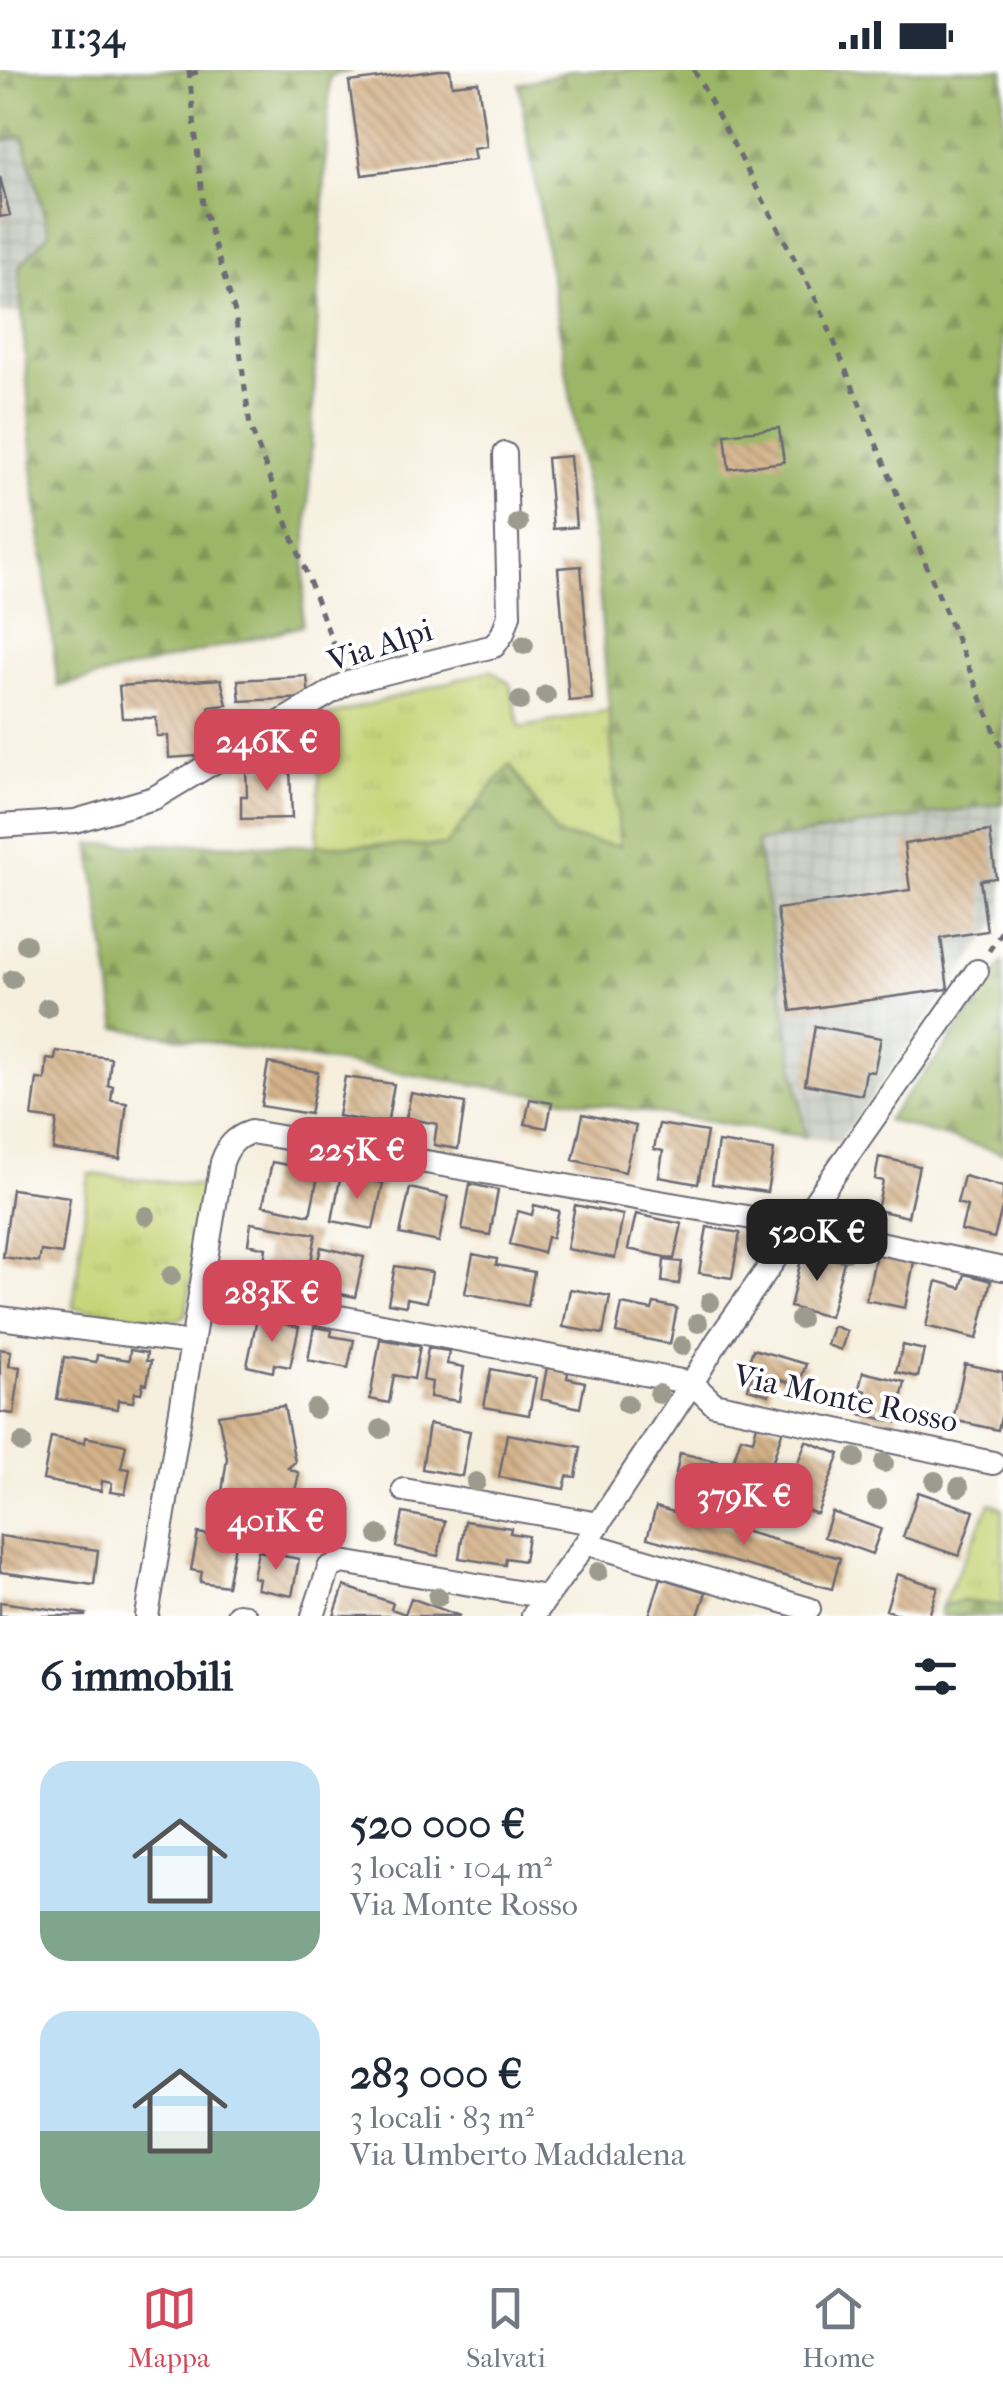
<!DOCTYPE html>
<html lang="it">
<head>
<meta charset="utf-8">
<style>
	body { margin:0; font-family:"IM FELL French Canon",serif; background:#f2f2f3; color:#1f2937; height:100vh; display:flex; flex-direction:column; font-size:38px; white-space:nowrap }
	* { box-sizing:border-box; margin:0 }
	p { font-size:32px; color:#747a83 }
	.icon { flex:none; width:55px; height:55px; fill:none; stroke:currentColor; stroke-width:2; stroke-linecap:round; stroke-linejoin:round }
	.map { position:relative; height:1546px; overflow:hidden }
	.details { display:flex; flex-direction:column; background:#fff; flex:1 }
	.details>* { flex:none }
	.price { position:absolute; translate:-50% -85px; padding:0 22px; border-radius:20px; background:#d1495b; color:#fff; font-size:32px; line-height:65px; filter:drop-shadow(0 2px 5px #0008) }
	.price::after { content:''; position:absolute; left:50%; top:60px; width:30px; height:22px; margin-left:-15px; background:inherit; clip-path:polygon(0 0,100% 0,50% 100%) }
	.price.current { background:#222; color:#fff }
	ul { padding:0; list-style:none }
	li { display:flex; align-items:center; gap:30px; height:250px; padding:0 40px }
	li span { display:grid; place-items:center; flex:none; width:280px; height:200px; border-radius:30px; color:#555 }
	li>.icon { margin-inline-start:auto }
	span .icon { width:120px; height:120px; fill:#fffc; stroke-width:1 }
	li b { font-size:42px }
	h2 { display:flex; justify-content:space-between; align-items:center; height:120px; padding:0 40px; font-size:42px }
	.status { display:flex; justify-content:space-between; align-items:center; height:70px; padding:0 50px; background:#fff; direction:ltr }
	.status svg { height:28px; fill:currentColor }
	.dock { display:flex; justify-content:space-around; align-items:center; height:140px; border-top:2px solid #e0e1e3; background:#fff; font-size:28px; color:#747a83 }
	.dock a { display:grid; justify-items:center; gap:5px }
	.dock .current { color:#d1495b }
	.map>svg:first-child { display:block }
	.industrial { fill:url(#industrial-grid) }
	.grass { fill:url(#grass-tufts); stroke:#747b58; stroke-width:2.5 }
	.forest { fill:url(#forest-firs); stroke:#5f6c51; stroke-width:2.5 }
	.building { fill:url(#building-back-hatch) }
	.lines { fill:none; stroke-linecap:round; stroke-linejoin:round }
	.minor-casing { stroke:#6c6a74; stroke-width:26 }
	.path { stroke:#6c6a74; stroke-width:5; stroke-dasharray:8 8; stroke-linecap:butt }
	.minor { stroke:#fff; stroke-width:22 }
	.tree { fill:#9c9b8e }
	.labels { text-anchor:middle; stroke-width:8; stroke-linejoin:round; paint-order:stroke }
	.street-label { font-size:32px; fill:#22223b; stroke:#fff }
</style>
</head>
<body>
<div class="status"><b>11:34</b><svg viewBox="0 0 49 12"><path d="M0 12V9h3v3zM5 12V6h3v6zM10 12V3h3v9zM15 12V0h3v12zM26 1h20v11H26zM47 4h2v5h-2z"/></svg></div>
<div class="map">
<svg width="1003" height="1546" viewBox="0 0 1003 1546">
	<defs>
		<pattern id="industrial-grid" width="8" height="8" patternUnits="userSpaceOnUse" patternTransform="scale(2.5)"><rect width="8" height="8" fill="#c1c6ba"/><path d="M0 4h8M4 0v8" fill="none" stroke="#a6aaa1"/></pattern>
		<pattern id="grass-tufts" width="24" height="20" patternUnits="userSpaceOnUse" patternTransform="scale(2.5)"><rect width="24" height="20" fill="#c5d476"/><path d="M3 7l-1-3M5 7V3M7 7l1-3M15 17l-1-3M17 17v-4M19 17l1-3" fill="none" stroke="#a9b667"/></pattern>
		<pattern id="forest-firs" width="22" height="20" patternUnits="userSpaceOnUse" patternTransform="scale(2.5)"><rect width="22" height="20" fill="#9cb667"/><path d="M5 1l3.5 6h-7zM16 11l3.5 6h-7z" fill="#7f9456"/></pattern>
		<pattern id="building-back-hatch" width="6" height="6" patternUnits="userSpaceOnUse" patternTransform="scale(2.5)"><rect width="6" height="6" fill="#d4b38a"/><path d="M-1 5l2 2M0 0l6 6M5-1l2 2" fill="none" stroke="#ac9172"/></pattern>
	</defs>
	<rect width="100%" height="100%" fill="#fff"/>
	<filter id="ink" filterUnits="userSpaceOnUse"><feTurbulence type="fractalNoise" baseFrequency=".01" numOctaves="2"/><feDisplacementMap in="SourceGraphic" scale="20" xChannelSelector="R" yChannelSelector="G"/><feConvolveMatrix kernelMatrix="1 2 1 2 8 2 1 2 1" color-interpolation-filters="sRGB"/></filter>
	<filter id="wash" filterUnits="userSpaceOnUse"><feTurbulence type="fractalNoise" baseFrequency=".0048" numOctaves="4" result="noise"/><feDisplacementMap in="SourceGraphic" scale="40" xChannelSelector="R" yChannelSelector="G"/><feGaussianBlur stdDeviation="2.25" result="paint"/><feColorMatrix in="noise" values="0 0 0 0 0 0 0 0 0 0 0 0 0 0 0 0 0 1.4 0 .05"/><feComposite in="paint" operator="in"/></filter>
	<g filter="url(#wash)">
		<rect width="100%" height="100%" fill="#f6efde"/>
		<!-- industrial -->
		<path class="industrial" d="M23 66 50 163 19 198 23 243H0V71Z
			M1003 733V845L839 1072 806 1067 756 772Z"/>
		<!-- grass -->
		<path class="grass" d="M491 600 510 614 520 658 609 640 620 776 557 766 445 776 317 775 321 648Z
			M89 1104 205 1116 186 1244 177 1251 73 1238Z
			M990 1433 1003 1438V1536L962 1531 942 1536Z"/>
		<!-- forest -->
		<path class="forest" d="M0 0H353L330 6 302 556 58 617 34 411 19 197 49 163 23 66 0 71Z
			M573 0H1003V733L757 772 806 1067 117 958 90 774 445 776 510 694 557 766 620 776 596 481 519 14Z
			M1003 892V1083L886 1050 945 978Z
			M962 1531 1003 1536V1546H940L942 1536Z"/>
		<g id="blocks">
			<!-- building -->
			<path class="building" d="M440 0H450L452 15 478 12 487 77 473 79 475 90 362 105 349 12Z
				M0 107 10 145 0 147Z
				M779 358 784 392 729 399 725 364Z
				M570 386 576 457 553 459 547 388Z
				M581 496 592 629 569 631 558 498Z
				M307 606 309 628 240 631 238 610Z
				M221 609 227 635 209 637 211 685 169 688 168 666H157L156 648H122L119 616Z
				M290 698 292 748 241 749V726H247L246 699Z
				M990 761 996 808 980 810 987 861 941 868 948 919 791 941 777 839 910 820 904 774Z
				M815 956 881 968 874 1002 866 1001 862 1025 805 1014Z
				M56 981 111 988 108 1016H113L111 1031 127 1033 120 1089 53 1080 57 1050 32 1047 37 1009 45 1010 47 989 55 990Z
				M268 993 318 1002 310 1044 261 1036Z
				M345 1007 394 1014 387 1055 338 1046Z
				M411 1023 465 1033 458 1079 434 1075 437 1054 406 1048Z
				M530 1029 552 1033 547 1058 525 1054Z
				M583 1044 636 1056 625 1102 573 1090Z
				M659 1054 707 1062 698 1114 659 1107 663 1081 654 1079Z
				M718 1072 774 1080 767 1122 712 1114Z
				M879 1087 919 1096 908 1147 877 1140 883 1111 875 1109Z
				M272 1092 319 1101 310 1145 263 1135Z
				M341 1104 383 1113 373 1159 332 1151Z
				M964 1106 1003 1117V1134L994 1168 961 1160 967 1136 957 1133Z
				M470 1114 498 1120 490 1165 462 1160Z
				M410 1118 448 1127 439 1172 400 1164Z
				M12 1119 70 1127 62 1184 41 1181 39 1192 3 1187Z
				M534 1135 559 1141 552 1168 547 1167 543 1183 510 1174 518 1141 532 1145Z
				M575 1135 623 1145 615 1188 567 1179Z
				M636 1144 682 1154 674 1189 628 1179Z
				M251 1153 316 1164 310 1198 288 1194 287 1203 263 1199 266 1178 248 1174Z
				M707 1157 740 1163 732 1208 699 1203Z
				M321 1177 364 1187 355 1227 312 1218Z
				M803 1181 844 1191 830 1247 790 1237Z
				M473 1184 497 1189 496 1195 534 1202 528 1236 465 1223Z
				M876 1184 914 1192 905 1238 866 1230Z
				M664 1190 682 1192 679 1214 662 1212Z
				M395 1196 432 1202 427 1232 407 1228 406 1236 388 1233Z
				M965 1204 991 1211 977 1269 926 1256 937 1211 961 1218Z
				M570 1219 610 1226 603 1264 563 1257Z
				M654 1233 677 1238 670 1274 616 1263 622 1234 652 1240Z
				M257 1248 299 1257 290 1297 274 1294 273 1302 247 1296Z
				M833 1256 847 1261 841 1280 827 1275Z
				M314 1257 332 1260 331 1266 354 1270 348 1298 308 1290Z
				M380 1269 420 1276 414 1309 394 1305 389 1333 370 1329Z
				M903 1275 924 1280 918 1307 896 1302Z
				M428 1278 449 1281 447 1294 464 1297 459 1331 430 1327 432 1312 423 1310Z
				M0 1279 11 1281 9 1296 20 1297 14 1344 0 1342Z
				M753 1279 806 1294 799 1315 774 1308 769 1325 748 1319 753 1303 746 1301Z
				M130 1280 147 1283 146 1291H151L147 1314 143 1313 141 1323 135 1322 133 1332 118 1330 117 1339 57 1329 64 1287 96 1292 97 1285 129 1290Z
				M965 1294 1003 1302V1338L998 1360 953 1350Z
				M547 1297 568 1302 567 1308 585 1312 580 1338 541 1329Z
				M491 1299 536 1308 529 1345 484 1337Z
				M863 1302 905 1312 896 1352 860 1344 866 1321 859 1319Z
				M284 1336 295 1392 288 1398 299 1403 289 1450 220 1436 227 1388 218 1345Z
				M758 1351 783 1359 770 1400 734 1389 741 1367 753 1370Z
				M429 1354 470 1361 462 1406 422 1399Z
				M507 1364 581 1377 576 1407 567 1406 564 1419 499 1407Z
				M51 1367 84 1373 85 1367 126 1375 121 1398 130 1399 125 1424 110 1422 112 1413 102 1411 101 1421 43 1410Z
				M806 1371 840 1384 817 1444 793 1435 803 1407 794 1403Z
				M680 1383 724 1393 715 1435 688 1430 691 1416 674 1413Z
				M744 1418 766 1425 757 1455 734 1447Z
				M918 1422 974 1441 959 1486 903 1467Z
				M656 1437 840 1488 832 1519 647 1468Z
				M832 1442 881 1459 872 1484 824 1467Z
				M403 1443 445 1451 438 1486 396 1477Z
				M465 1451 511 1458 510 1463 528 1466 524 1491 506 1488 505 1495 459 1488Z
				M198 1463 236 1470 227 1516 200 1512 202 1502 191 1500Z
				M0 1466 98 1480 94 1515 0 1502Z
				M258 1481 299 1489 292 1526 257 1519 259 1509 253 1507Z
				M897 1504 938 1517 929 1546H905L886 1540Z
				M661 1508 706 1522 698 1546H649Z
				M344 1516 393 1533 391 1539 405 1544 411 1528 460 1546H334Z
				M0 1532 86 1544 85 1546H0Z"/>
		</g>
	</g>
	<g filter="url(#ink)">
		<use href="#blocks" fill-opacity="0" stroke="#6c6a74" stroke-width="2.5"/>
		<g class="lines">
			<!-- minor casing -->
			<g class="minor-casing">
				<path id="minor" d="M0 756 75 751 154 728 348 612 494 576 503 563 509 545 505 384
					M200 1221 692 1313 714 1334 993 1393
					M0 1248 191 1273
					M404 1420 599 1454
					M586 1473 809 1539
					M238 1545 245 1546
					M147 1546 222 1092C228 1076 234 1068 251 1062L799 1156 1003 1199
					M313 1546 329 1498 342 1492 546 1527
					M533 1546 586 1473 692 1313 718 1270 977 901"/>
			</g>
			<!-- path -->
			<path class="path" d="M189 0 203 136 235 243 250 356 341 594
				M694 0 819 235 1003 681
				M190 4 205 0
				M989 881 1003 859"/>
			<!-- minor -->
			<use href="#minor" class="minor"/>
		</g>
		<!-- trees -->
		<g class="tree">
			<circle cx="518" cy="453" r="10"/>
			<circle cx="524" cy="575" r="10"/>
			<circle cx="546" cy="625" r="10"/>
			<circle cx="520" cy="631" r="10"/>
			<circle cx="26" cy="874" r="10"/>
			<circle cx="12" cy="909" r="10"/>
			<circle cx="47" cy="938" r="10"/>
			<circle cx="146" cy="1146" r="10"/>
			<circle cx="846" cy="1182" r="10"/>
			<circle cx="171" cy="1206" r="10"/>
			<circle cx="710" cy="1232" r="10"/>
			<circle cx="800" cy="1249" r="10"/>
			<circle cx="698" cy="1253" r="10"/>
			<circle cx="682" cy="1276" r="10"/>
			<circle cx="659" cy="1324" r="10"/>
			<circle cx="627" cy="1334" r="10"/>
			<circle cx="315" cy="1339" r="10"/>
			<circle cx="381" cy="1359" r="10"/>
			<circle cx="22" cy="1373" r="10"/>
			<circle cx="855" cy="1388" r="10"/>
			<circle cx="884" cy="1393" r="10"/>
			<circle cx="751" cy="1409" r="10"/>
			<circle cx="935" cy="1411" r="10"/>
			<circle cx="476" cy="1412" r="10"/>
			<circle cx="959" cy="1417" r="10"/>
			<circle cx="877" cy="1430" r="10"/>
			<circle cx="328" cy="1432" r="10"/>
			<circle cx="304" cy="1444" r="10"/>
			<circle cx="379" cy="1465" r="10"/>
			<circle cx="598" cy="1502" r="10"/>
			<circle cx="438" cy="1527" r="10"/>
		</g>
	</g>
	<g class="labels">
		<!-- street labels -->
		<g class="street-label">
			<text transform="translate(380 575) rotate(-18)" y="11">Via Alpi</text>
			<text transform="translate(846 1328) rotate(12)" y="11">Via Monte Rosso</text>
		</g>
	</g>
</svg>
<b class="price" style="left:267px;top:724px">246K €</b>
<b class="price" style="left:357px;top:1132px">225K €</b>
<b class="price current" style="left:817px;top:1214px">520K €</b>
<b class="price" style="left:272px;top:1275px">283K €</b>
<b class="price" style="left:744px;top:1478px">379K €</b>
<b class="price" style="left:276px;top:1503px">401K €</b>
</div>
<section class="details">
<h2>6 immobili<svg class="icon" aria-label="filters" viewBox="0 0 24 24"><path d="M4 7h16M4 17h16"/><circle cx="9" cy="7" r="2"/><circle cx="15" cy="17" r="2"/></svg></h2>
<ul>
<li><span style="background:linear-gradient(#bfe0f5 75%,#7fa58c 0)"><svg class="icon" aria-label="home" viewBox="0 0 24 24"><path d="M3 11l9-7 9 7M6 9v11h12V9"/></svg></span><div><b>520 000 €</b><p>3 locali · 104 m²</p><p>Via Monte Rosso</p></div></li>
<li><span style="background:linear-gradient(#bfe0f5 60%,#7fa58c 0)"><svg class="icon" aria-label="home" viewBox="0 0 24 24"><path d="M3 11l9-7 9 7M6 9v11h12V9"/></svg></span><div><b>283 000 €</b><p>3 locali · 83 m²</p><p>Via Umberto Maddalena</p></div></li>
</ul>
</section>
<nav class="dock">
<a class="current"><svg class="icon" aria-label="map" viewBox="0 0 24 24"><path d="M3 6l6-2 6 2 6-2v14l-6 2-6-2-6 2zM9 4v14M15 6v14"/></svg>Mappa</a>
<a><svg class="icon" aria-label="saved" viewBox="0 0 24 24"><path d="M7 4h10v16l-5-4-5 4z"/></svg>Salvati</a>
<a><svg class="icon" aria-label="home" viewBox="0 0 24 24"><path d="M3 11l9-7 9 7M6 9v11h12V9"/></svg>Home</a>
</nav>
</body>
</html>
